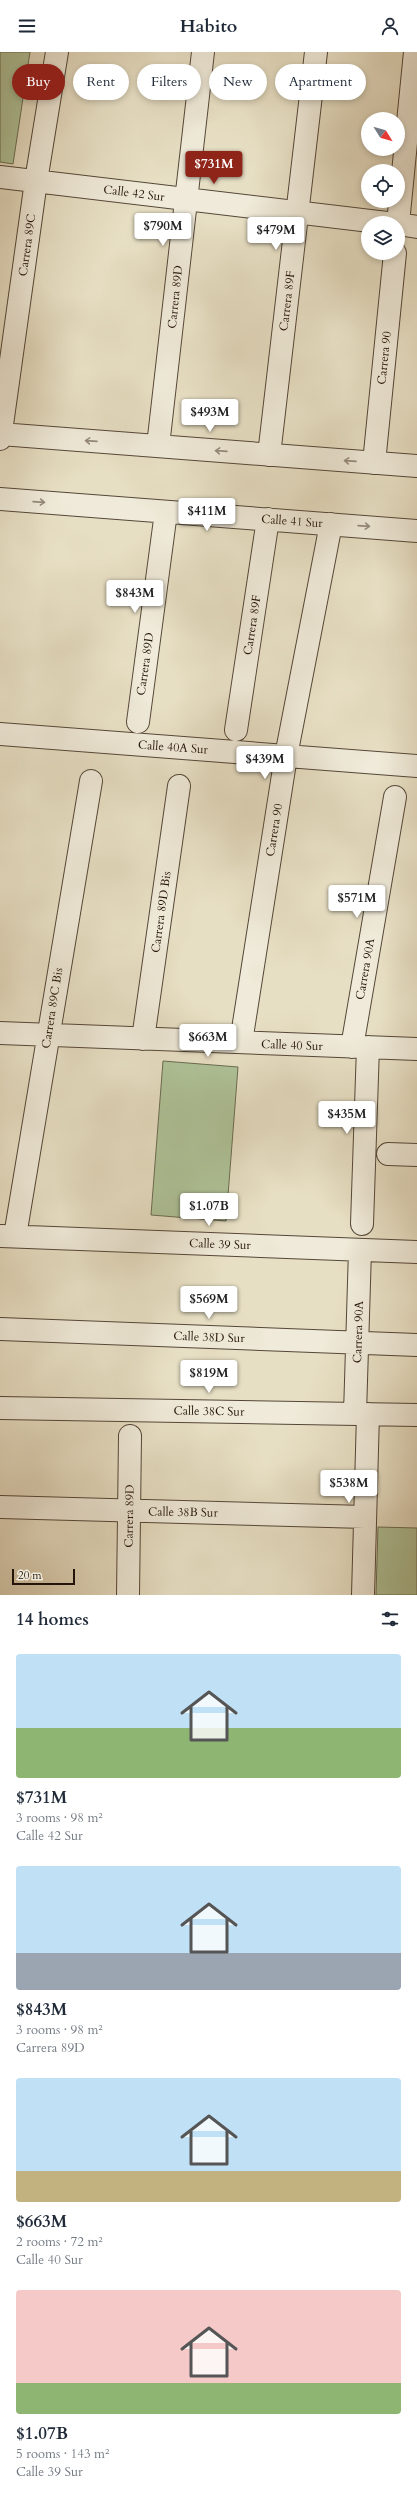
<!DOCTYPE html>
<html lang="en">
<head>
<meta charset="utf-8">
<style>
	body { margin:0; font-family:Cardo,serif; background:#f6f6f7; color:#1f2937; height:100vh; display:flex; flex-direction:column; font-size:15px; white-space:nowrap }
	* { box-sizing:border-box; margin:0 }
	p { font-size:13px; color:#747a83 }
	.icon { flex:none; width:22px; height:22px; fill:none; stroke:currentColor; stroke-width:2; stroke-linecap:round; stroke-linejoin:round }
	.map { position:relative; height:1543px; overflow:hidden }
	.details { display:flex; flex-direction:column; background:#fff; flex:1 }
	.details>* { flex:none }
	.guide { position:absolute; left:12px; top:12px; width:393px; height:36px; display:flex; gap:8px }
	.needle { width:26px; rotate:127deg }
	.fabs { position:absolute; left:361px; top:60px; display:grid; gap:8px }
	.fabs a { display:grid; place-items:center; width:44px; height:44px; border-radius:50%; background:#fff; box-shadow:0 2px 6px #0003; font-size:20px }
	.scale { position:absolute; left:12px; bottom:10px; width:63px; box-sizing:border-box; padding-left:4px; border:2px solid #24140a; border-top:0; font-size:11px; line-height:14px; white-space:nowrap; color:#24140a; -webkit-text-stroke:3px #efead9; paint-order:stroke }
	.price { position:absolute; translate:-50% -34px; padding:0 9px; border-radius:4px; background:#fff; color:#222; font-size:13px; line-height:26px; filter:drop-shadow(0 1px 2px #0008) }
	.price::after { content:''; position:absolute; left:50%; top:24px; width:12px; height:9px; margin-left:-6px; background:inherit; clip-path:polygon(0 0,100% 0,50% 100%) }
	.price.selected { background:#8f2418; color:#fff }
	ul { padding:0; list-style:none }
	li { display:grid; align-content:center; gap:8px; height:212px; padding:0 16px }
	li span { display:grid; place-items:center; height:124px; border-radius:4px; color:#555 }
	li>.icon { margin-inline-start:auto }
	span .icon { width:72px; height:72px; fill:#fffc; stroke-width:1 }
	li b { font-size:17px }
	h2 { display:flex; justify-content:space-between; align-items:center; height:48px; padding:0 16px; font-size:17px }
	.chip { padding:0 14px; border-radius:18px; background:#fff; box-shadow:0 2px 6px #0003; font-size:14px; line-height:36px }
	.chip.selected { background:#8f2418; color:#fff }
	header { display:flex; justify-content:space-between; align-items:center; height:52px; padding:0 16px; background:#fff; font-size:18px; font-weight:600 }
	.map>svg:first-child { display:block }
	.green { fill:#afc399; stroke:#6a6c52 }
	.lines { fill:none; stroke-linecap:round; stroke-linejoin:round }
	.minor-casing { stroke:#554738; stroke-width:24 }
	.minor { stroke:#efead9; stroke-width:22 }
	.oneway { stroke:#948a7c }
	.labels { text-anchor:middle; stroke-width:4; stroke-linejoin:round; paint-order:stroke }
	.street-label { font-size:12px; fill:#24140a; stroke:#efead9 }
</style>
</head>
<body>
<header><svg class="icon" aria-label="menu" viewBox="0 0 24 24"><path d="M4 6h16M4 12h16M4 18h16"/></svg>Habito<svg class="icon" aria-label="person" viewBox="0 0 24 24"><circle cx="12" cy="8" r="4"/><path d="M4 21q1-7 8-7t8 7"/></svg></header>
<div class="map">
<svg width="417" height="1543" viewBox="0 0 417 1543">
	<rect width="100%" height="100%" fill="#e7dfc4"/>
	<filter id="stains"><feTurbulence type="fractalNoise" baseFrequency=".005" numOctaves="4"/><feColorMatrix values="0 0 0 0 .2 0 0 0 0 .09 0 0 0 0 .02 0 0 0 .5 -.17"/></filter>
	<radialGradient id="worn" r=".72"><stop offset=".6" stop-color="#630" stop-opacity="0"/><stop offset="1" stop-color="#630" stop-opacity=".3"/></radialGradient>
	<!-- green -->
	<path class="green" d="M0 0H30L13 112 0 110Z
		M163 1009 238 1015 226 1169 151 1163Z
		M378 1475 417 1476V1543H376Z"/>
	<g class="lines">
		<!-- minor casing -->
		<g class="minor-casing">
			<path id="minor" d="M0 125 387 171
				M398 171 415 0
				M398 172 417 175
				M0 382 417 414
				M0 387 36 129 57 0
				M158 394 203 0
				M269 403 316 0
				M374 411 395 201
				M0 447 417 479
				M138 670 166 460
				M236 678 268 467
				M0 682 417 714
				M0 981 417 997
				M143 987 179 734
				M241 990 286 704 331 472
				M352 995 395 745
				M388 1102 417 1103
				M362 1172 368 995
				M1 1184 417 1200
				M15 1184 91 729
				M0 1277 417 1293
				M0 1356 417 1363
				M355 1362 360 1198
				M0 1455 365 1465
				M128 1543 130 1384
				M363 1543 368 1362"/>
		</g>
		<!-- minor -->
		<use href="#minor" class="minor"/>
	</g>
	<!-- one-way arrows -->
	<defs><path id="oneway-shaft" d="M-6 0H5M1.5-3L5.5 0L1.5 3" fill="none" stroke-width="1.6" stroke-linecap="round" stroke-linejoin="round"/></defs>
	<g class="oneway">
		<use href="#oneway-shaft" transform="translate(91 389) rotate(-176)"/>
		<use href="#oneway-shaft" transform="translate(221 399) rotate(-176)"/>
		<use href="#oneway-shaft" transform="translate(350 409) rotate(-176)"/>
		<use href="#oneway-shaft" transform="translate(39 450) rotate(4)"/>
		<use href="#oneway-shaft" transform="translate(364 474) rotate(4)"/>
	</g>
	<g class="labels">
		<!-- street labels -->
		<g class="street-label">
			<text transform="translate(134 141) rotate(7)" y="4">Calle 42 Sur</text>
			<text transform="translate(27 193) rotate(-82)" y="4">Carrera 89C</text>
			<text transform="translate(175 245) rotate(-84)" y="4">Carrera 89D</text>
			<text transform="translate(287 249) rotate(-83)" y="4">Carrera 89F</text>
			<text transform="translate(384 306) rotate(-84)" y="4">Carrera 90</text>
			<text transform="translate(292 469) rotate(4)" y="4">Calle 41 Sur</text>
			<text transform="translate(252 573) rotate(-81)" y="4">Carrera 89F</text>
			<text transform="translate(145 612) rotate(-82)" y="4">Carrera 89D</text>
			<text transform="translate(173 695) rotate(4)" y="4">Calle 40A Sur</text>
			<text transform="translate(274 778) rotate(-81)" y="4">Carrera 90</text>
			<text transform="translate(161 860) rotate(-82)" y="4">Carrera 89D Bis</text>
			<text transform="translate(365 917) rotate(-80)" y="4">Carrera 90A</text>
			<text transform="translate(52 956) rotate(-81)" y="4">Carrera 89C Bis</text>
			<text transform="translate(292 993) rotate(2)" y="4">Calle 40 Sur</text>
			<text transform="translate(220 1192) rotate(2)" y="4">Calle 39 Sur</text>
			<text transform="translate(358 1280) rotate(-88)" y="4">Carrera 90A</text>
			<text transform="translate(209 1285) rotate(2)" y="4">Calle 38D Sur</text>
			<text transform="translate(209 1359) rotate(1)" y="4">Calle 38C Sur</text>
			<text transform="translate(183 1460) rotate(1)" y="4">Calle 38B Sur</text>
			<text transform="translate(129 1464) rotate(-89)" y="4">Carrera 89D</text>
		</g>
	</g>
	<rect width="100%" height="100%" filter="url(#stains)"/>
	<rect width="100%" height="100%" fill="url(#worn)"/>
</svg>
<div class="fabs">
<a><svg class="needle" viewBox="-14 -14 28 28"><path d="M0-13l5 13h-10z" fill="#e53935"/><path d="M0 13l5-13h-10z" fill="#747a83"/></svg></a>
<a><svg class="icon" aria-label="locate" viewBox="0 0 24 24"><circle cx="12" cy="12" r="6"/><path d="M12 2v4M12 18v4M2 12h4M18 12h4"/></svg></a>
<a><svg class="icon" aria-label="layers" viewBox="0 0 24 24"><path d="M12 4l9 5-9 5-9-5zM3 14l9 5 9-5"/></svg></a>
</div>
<div class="scale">20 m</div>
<b class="price selected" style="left:214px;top:133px">$731M</b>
<b class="price" style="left:163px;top:195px">$790M</b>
<b class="price" style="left:276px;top:199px">$479M</b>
<b class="price" style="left:210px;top:381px">$493M</b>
<b class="price" style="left:207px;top:480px">$411M</b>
<b class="price" style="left:135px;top:562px">$843M</b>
<b class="price" style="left:265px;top:728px">$439M</b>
<b class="price" style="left:357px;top:867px">$571M</b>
<b class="price" style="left:208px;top:1006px">$663M</b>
<b class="price" style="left:347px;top:1083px">$435M</b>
<b class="price" style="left:209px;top:1175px">$1.07B</b>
<b class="price" style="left:209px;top:1268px">$569M</b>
<b class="price" style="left:209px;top:1342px">$819M</b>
<b class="price" style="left:349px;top:1452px">$538M</b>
<div class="guide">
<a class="chip selected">Buy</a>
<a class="chip">Rent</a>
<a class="chip">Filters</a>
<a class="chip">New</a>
<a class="chip">Apartment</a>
</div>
</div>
<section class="details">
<h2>14 homes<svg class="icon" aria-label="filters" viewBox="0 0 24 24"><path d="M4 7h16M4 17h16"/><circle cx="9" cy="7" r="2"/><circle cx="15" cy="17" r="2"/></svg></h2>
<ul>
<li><span style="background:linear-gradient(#bfe0f5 60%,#8fb573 0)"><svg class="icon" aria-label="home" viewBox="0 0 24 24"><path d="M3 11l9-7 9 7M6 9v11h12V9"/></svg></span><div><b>$731M</b><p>3 rooms · 98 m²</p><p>Calle 42 Sur</p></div></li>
<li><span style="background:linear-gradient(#bfe0f5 70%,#9aa5b1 0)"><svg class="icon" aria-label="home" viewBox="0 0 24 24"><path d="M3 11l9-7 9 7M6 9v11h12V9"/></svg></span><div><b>$843M</b><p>3 rooms · 98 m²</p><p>Carrera 89D</p></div></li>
<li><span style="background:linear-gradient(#bfe0f5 75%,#c2b280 0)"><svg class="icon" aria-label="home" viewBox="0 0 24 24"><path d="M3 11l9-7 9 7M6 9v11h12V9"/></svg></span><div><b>$663M</b><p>2 rooms · 72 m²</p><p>Calle 40 Sur</p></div></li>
<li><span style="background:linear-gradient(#f6c9c9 75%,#8fb573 0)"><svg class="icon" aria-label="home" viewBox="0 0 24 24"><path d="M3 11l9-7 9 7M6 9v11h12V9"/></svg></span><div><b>$1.07B</b><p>5 rooms · 143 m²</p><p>Calle 39 Sur</p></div></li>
</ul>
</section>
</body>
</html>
